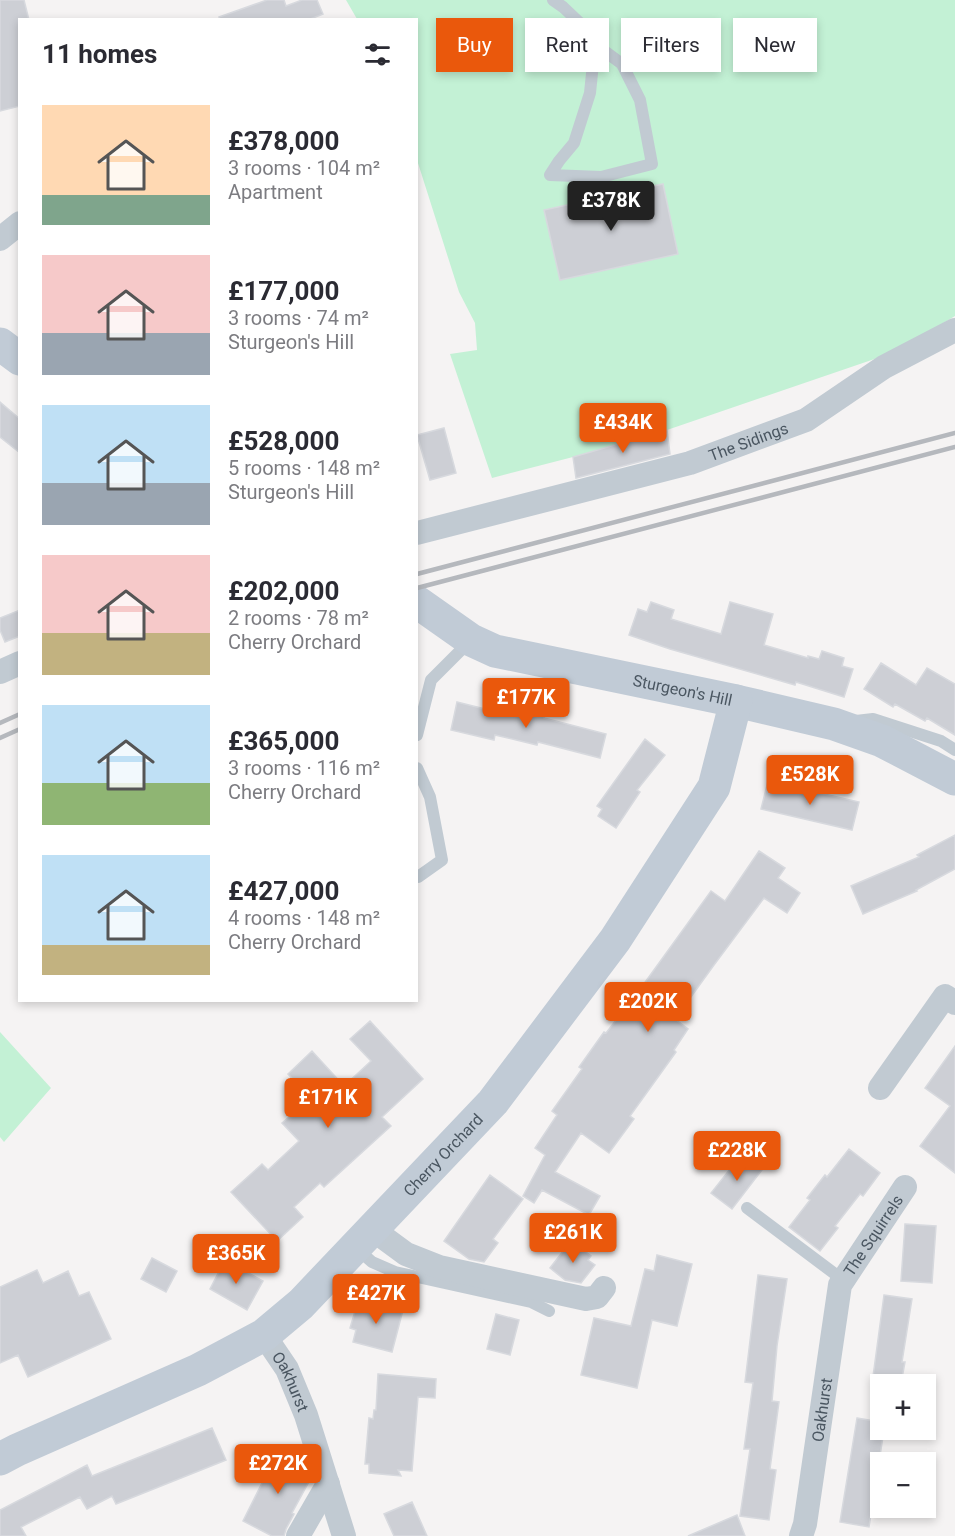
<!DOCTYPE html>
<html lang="en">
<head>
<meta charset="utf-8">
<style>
	body { margin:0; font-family:Roboto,sans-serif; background:#f7f7f7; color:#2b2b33; height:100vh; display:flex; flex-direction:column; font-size:22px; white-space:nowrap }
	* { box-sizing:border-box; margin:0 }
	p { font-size:20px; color:#7c7c81 }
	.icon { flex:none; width:33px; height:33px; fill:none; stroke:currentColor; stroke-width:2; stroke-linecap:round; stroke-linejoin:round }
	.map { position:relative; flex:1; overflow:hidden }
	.drawer { position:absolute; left:18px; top:18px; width:400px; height:984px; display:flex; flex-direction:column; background:#fff; border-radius:0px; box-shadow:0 3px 9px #0003 }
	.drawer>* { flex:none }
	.top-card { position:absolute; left:436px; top:18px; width:428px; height:54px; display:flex; gap:12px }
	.controls { position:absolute; left:870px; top:1374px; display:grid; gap:12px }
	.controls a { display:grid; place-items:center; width:66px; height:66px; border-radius:0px; background:#fff; box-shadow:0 3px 9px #0003; font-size:30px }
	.price { position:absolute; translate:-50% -51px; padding:0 14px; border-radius:6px; background:#ea580c; color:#fff; font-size:20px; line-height:39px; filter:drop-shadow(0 2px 3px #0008) }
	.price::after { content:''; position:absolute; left:50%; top:36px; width:18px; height:14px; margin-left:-9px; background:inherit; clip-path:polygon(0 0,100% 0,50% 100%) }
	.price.on { background:#222; color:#fff }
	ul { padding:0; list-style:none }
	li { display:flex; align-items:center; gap:18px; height:150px; padding:0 24px }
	li span { display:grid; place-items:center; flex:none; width:168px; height:120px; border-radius:0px; color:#555 }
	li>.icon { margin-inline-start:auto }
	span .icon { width:72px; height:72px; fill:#fffc; stroke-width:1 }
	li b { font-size:26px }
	h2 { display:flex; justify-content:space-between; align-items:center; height:72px; padding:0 24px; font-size:26px }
	.tag { padding:0 21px; border-radius:0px; background:#fff; box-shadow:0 3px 9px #0003; font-size:21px; line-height:54px }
	.tag.on { background:#ea580c; color:#fff }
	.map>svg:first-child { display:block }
	.green { fill:#c3f1d5 }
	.building { fill:#cdcfd5; stroke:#d7d9de; stroke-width:1.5 }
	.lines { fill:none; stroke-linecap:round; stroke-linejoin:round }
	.lane { stroke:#c1cad2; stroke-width:12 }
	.street { stroke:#c1cad2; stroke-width:24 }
	.secondary { stroke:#c1cbd6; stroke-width:33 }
	.rail { stroke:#b5b8bd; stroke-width:4.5 }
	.labels { text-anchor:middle; stroke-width:4.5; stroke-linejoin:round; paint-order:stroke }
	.street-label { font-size:16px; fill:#4a5661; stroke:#fff }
</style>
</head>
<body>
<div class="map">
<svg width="955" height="1536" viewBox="0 0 955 1536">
	<rect width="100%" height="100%" fill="#f5f3f3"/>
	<!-- green -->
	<path class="green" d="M346 0H955V316L895 352 667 430 573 457 492 478 450 354 477 350 475 323 459 292 417 160V20L357 19Z
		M0 1032 51 1088 4 1142 0 1137Z"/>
	<!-- building -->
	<path class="building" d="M0 0H24L29 20H20V106L0 111Z
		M267 0H284L286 6 302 0H317L323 14 308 20H220L219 17Z
		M663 184 678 254 560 280 544 210Z
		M0 402 20 419V453L0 437Z
		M444 428 456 473 430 480 417 435Z
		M667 430 670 454 576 478 573 457Z
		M651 602 674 610 671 619 721 634 730 602 773 614 764 645 808 658V656L819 659 822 651 844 658 842 666 853 669 844 697 796 682 795 685 670 649 629 635 638 609 647 612Z
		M20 610V636L5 642 0 630V618Z
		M881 663 916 685 927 668 955 684V735L927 718 925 721 895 704 893 707 864 689Z
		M457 702 505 714 507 705 545 714 544 718 606 734 600 758 538 742 537 745 495 735 494 740 451 730Z
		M645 739 665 755 637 790 640 792 616 828 598 816 602 809 597 806Z
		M768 781 859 802 852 830 761 809Z
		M955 835V869L916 890 917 891 863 914 851 886 919 857 917 855Z
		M759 851 785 868 778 878 800 893 787 913 764 898 714 965 675 1019 688 1029 674 1050 676 1052 630 1116 634 1119 609 1153 581 1133 555 1172 600 1196 589 1215 542 1190 534 1203 523 1196 545 1155 535 1148 557 1115 552 1111 582 1069 579 1067 604 1032 606 1033 638 992 711 891 725 901Z
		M370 1021 423 1079 382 1117 391 1126 324 1187 320 1183 294 1207 303 1217 277 1241 231 1192 262 1164 268 1170 299 1141 282 1123 303 1105 296 1098 304 1091 288 1074 312 1051 344 1086 371 1061 350 1039Z
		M955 1046V1173L920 1146 950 1106 925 1088Z
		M849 1149 880 1173 863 1196 860 1194 835 1226 838 1228 820 1251 789 1227 810 1200 807 1198 825 1175 827 1177Z
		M742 1154 762 1170 732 1209 711 1193Z
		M490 1175 523 1199 493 1239 498 1243 484 1262 469 1259 444 1241Z
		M905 1224 936 1226 932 1283 901 1281Z
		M571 1241 591 1256 588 1260 595 1265 581 1283 565 1280 550 1268Z
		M657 1255 692 1264 677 1326 652 1320 637 1388 581 1375 594 1318 631 1326 645 1269 654 1271Z
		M152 1258 177 1271 166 1292 141 1279Z
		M225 1260 263 1281 247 1310 210 1289Z
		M37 1270 43 1283 68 1271 79 1296 89 1292 111 1339 28 1377 18 1355 0 1363V1287Z
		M758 1275 787 1279 777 1346 772 1401 779 1402 770 1469 776 1470 769 1520 740 1516 750 1449H744L753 1383 745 1382Z
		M884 1295 912 1299 902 1362H905L901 1384H872Z
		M359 1298 403 1310 392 1352 353 1342 356 1330 350 1328Z
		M496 1314 519 1320 510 1355 487 1349Z
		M378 1374 436 1379 435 1398 418 1397 412 1471 398 1470 401 1476 369 1473V1464H365L369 1418 373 1419 374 1410H376Z
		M857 1418 880 1422V1430H884L869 1527 840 1522Z
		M212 1428 226 1460 116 1504 112 1496 87 1509 80 1497 21 1527 26 1536H0V1510L87 1465 92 1476Z
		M276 1450 307 1466 311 1478 292 1513 294 1514 286 1529 284 1536H272L243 1521 264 1479 262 1478Z
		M412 1502 427 1536H394L384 1514Z
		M737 1515 745 1536H688Z"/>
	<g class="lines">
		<!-- lane -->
		<path class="lane" d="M553 0 563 7 582 25 595 44 622 64 640 100 652 164 601 177 550 175 559 161 574 143 590 93 595 44
			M856 721 873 719 941 741 955 750
			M417 735 431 680 470 641
			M417 768 430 797 442 860 418 877
			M747 1208 843 1280
			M356 1248 372 1262 395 1272 531 1302 549 1311"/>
		<!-- street -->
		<g class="street">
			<path d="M0 239 20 223"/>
			<path id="s1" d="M417 533 690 463 806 420 884 367 955 330"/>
			<path d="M0 672 20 663"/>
			<path d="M880 1088 945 996 955 1003"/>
			<path d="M372 1229 406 1254 439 1267 586 1299 597 1297 604 1288"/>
			<path id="s2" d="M264 1335 287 1369 306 1415 344 1536"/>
			<path d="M298 1536 328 1484"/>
			<path id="s3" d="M801 1536 805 1524 840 1285 905 1187"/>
		</g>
		<!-- secondary -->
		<g class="secondary">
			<path d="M0 344 20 359"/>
			<path id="s4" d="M417 602 471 640 495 651 736 701 834 724 882 741 955 779"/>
			<path id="s5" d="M0 1459 17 1450 198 1370 264 1335 301 1304 493 1102 615 940 714 787 736 701"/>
		</g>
		<!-- rail -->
		<path class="rail" d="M417 574 955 433
			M417 588 955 447
			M0 723 20 714
			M0 738 20 729"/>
	</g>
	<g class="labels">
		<!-- street labels -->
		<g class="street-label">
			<text dy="6" stroke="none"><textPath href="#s1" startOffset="344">The Sidings</textPath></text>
			<text dy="6" stroke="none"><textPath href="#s4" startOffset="284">Sturgeon's Hill</textPath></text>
			<text dy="6" stroke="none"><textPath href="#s5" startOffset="546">Cherry Orchard</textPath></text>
			<text dy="6" stroke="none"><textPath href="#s3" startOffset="314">The Squirrels</textPath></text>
			<text dy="6" stroke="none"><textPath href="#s2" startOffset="54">Oakhurst</textPath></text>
			<text dy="6" stroke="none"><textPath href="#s3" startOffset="128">Oakhurst</textPath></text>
		</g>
	</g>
</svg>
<div class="controls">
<a>+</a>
<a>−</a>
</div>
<b class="price on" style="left:611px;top:232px">£378K</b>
<b class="price" style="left:623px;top:454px">£434K</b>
<b class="price" style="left:526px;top:729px">£177K</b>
<b class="price" style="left:810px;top:806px">£528K</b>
<b class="price" style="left:648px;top:1033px">£202K</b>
<b class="price" style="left:328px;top:1129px">£171K</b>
<b class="price" style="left:737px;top:1182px">£228K</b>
<b class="price" style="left:573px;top:1264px">£261K</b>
<b class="price" style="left:236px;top:1285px">£365K</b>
<b class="price" style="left:376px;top:1325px">£427K</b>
<b class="price" style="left:278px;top:1495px">£272K</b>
<div class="top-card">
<a class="tag on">Buy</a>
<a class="tag">Rent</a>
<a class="tag">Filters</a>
<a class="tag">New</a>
</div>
<section class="drawer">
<h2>11 homes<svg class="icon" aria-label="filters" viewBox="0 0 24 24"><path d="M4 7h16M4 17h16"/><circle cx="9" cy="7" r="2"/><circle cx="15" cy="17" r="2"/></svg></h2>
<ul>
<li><span style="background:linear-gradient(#ffd9b3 75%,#7fa58c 0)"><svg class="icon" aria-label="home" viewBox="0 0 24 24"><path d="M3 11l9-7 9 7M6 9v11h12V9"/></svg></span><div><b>£378,000</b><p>3 rooms · 104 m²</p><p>Apartment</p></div></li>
<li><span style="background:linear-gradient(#f6c9c9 65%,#9aa5b1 0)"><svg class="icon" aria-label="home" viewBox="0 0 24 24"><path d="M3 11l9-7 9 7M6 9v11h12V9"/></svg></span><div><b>£177,000</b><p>3 rooms · 74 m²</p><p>Sturgeon's Hill</p></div></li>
<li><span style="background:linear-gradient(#bfe0f5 65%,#9aa5b1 0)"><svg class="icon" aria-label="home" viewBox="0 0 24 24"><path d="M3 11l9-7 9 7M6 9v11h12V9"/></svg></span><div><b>£528,000</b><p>5 rooms · 148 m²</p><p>Sturgeon's Hill</p></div></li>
<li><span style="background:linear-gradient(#f6c9c9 65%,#c2b280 0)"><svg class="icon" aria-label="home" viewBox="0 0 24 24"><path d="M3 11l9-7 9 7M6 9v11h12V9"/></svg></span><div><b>£202,000</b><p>2 rooms · 78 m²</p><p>Cherry Orchard</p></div></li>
<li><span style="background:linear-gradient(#bfe0f5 65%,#8fb573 0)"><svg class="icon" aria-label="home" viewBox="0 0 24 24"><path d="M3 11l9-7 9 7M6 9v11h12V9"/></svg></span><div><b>£365,000</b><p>3 rooms · 116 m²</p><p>Cherry Orchard</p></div></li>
<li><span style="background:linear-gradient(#bfe0f5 75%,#c2b280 0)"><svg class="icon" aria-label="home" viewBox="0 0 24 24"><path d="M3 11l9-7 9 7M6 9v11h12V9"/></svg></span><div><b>£427,000</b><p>4 rooms · 148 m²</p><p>Cherry Orchard</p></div></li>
</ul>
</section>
</div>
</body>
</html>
